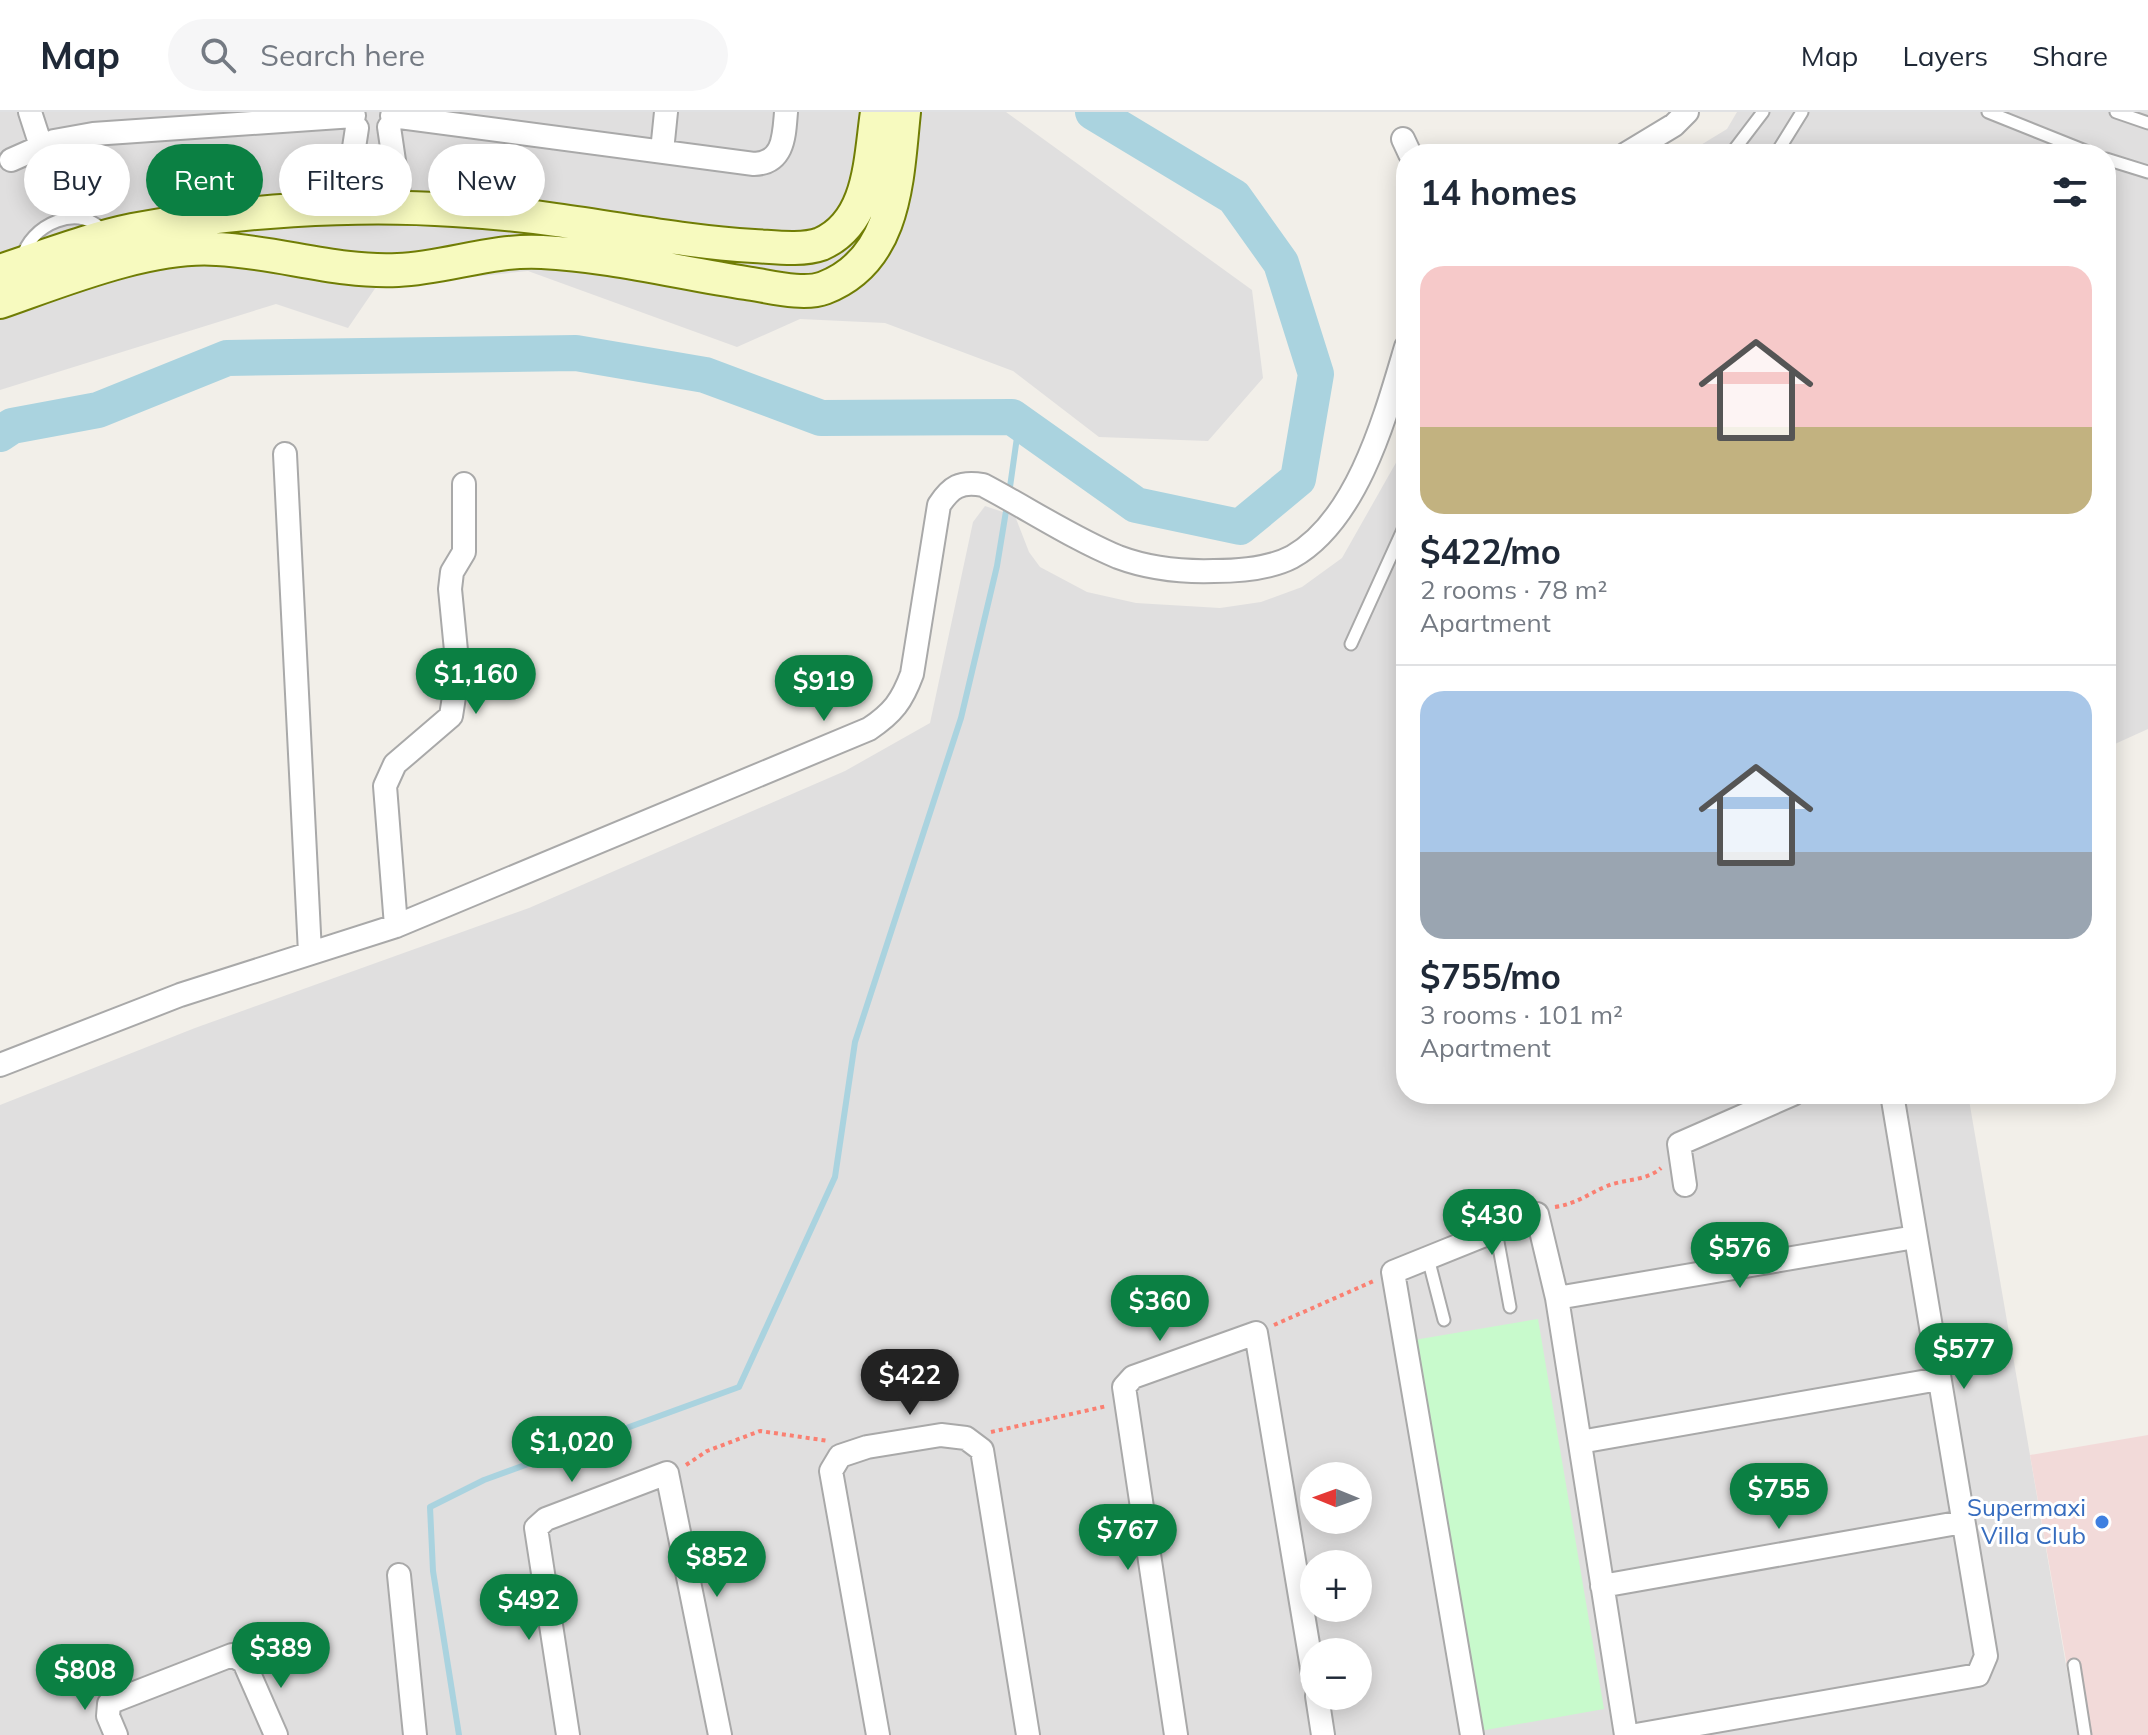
<!DOCTYPE html>
<html lang="en">
<head>
<meta charset="utf-8">
<style>
	body { margin:0; font-family:Mulish,sans-serif; background:#f6f6f7; color:#1f2937; height:100vh; display:flex; flex-direction:column; font-size:30px; white-space:nowrap }
	* { box-sizing:border-box; margin:0 }
	p { font-size:26px; color:#747a83 }
	.icon { flex:none; width:44px; height:44px; fill:none; stroke:currentColor; stroke-width:2; stroke-linecap:round; stroke-linejoin:round }
	.map { position:relative; flex:1; overflow:hidden }
	.details { position:absolute; left:1396px; top:32px; width:720px; height:960px; display:flex; flex-direction:column; background:#fff; border-radius:32px; box-shadow:0 4px 20px #0003 }
	.details>* { flex:none }
	.top-card { position:absolute; left:24px; top:32px; width:760px; height:72px; display:flex; gap:16px }
	.needle { width:52px; rotate:271deg }
	.fabs { position:absolute; left:1300px; top:1350px; display:grid; gap:16px }
	.fabs a { display:grid; place-items:center; width:72px; height:72px; border-radius:50%; background:#fff; box-shadow:0 4px 20px #0003; font-size:40px }
	.price { position:absolute; translate:-50% -68px; padding:0 18px; border-radius:28px; background:#0b8043; color:#fff; font-size:26px; line-height:52px; filter:drop-shadow(0 2px 4px #0008) }
	.price::after { content:''; position:absolute; left:50%; top:48px; width:24px; height:18px; margin-left:-12px; background:inherit; clip-path:polygon(0 0,100% 0,50% 100%) }
	.price.current { background:#222; color:#fff }
	ul { padding:0; list-style:none }
	li { display:grid; align-content:center; gap:16px; height:424px; padding:0 24px }
	li+li { border-top:2px solid #e0e1e3 }
	li span { display:grid; place-items:center; height:248px; border-radius:24px; color:#555 }
	li>.icon { margin-inline-start:auto }
	span .icon { width:144px; height:144px; fill:#fffc; stroke-width:1 }
	li b { font-size:34px }
	h2 { display:flex; justify-content:space-between; align-items:center; height:96px; padding:0 24px; font-size:34px }
	.chip { padding:0 28px; border-radius:36px; background:#fff; box-shadow:0 4px 20px #0003; font-size:28px; line-height:72px }
	.chip.current { background:#0b8043; color:#fff }
	header { display:flex; align-items:center; gap:48px; box-sizing:border-box; height:112px; padding:0 40px; background:#fff; border-bottom:2px solid #e0e1e3 }
	header strong { font-size:38px }
	nav { display:flex; gap:44px; margin-inline-start:auto; font-size:28px }
	.search { width:560px; height:72px; background:#f6f6f7; display:flex; align-items:center; gap:20px; box-sizing:border-box; padding:0 28px; border-radius:44px; color:#747a83; font-size:30px }
	.map>svg:first-child { display:block }
	.residential { fill:#e0dfdf; fill-rule:evenodd }
	.commercial { fill:#f2dad9 }
	.park { fill:#c8facc }
	.lines { fill:none; stroke-linecap:round; stroke-linejoin:round }
	.stream { stroke:#aad3df; stroke-width:6 }
	.river { stroke:#aad3df; stroke-width:36 }
	.lane-casing { stroke:#a9a9a9; stroke-width:15 }
	.street-casing { stroke:#a9a9a9; stroke-width:26 }
	.secondary-casing { stroke:#707d05; stroke-width:36 }
	.path { stroke:#fa8072; stroke-width:4; stroke-dasharray:4 4; stroke-linecap:butt }
	.lane { stroke:#fff; stroke-width:11 }
	.street { stroke:#fff; stroke-width:22 }
	.secondary { stroke:#f7fabf; stroke-width:32 }
	.shop-dot { fill:#3f7fe0; stroke:#fff; stroke-width:3 }
	.labels { text-anchor:middle; stroke-width:6; stroke-linejoin:round; paint-order:stroke }
	.shop-label { font-size:24px; fill:#366cbe; stroke:#fff; text-anchor:end }
</style>
</head>
<body>
<header>
<strong>Map</strong>
<div class="search"><svg class="icon" aria-label="search" viewBox="0 0 24 24"><circle cx="10" cy="10" r="6"/><path d="M15 15l6 6"/></svg>Search here</div>
<nav><a>Map</a><a>Layers</a><a>Share</a></nav>
</header>
<div class="map">
<svg width="2148" height="1623" viewBox="0 0 2148 1623">
	<rect width="100%" height="100%" fill="#f2efe9"/>
	<!-- residential -->
	<path class="residential" d="M0 0H1006L1252 178 1263 266 1208 329 1099 325 1013 259 885 211 800 207 737 235 528 159 376 175 348 216 276 192 0 278Z
		M1737 0H2148V617L2106 636V42H1686L1727 17Z
		M1406 333V982H1968L2078 1623H0V993L195 916 529 796 845 659 930 611 973 410 985 394 1015 404 1029 440 1040 455 1087 480 1136 491 1220 496 1261 490 1302 475 1342 446ZM1314 1364H1358V1408H1314ZM1314 1452H1358V1496H1314ZM1314 1540H1358V1584H1314Z"/>
	<!-- commercial -->
	<path class="commercial" d="M2148 1323V1623H2079L2030 1343Z"/>
	<!-- park -->
	<path class="park" d="M1538 1207 1604 1597 1480 1619 1414 1228Z"/>
	<g class="lines">
		<!-- stream -->
		<path class="stream" d="M1009 382 1019 311
			M459 1623 433 1459 430 1395 484 1368 739 1275 835 1065 855 930 961 606 997 454 1007 393"/>
		<!-- river -->
		<path class="river" d="M0 322 12 314 98 298 227 246 576 241 705 263 821 306 1012 305 1136 393 1240 415 1298 367 1316 262 1281 151 1234 85 1093 0"/>
		<!-- lane casing -->
		<g class="lane-casing">
			<path id="lane" d="M1988 0 2093 42
				M2116 0 2148 11
				M1731 42 1763 0
				M1776 42 1802 0
				M2106 47 2148 60
				M22 148C27 113 83 88 105 122
				M1351 532 1406 411
				M1496 1119 1510 1195
				M1428 1146 1444 1208
				M2074 1553 2085 1623"/>
		</g>
		<!-- street casing -->
		<g class="street-casing">
			<path id="street" d="M30 0 41 34
				M392 4 754 52C784 51 784 24 786 0
				M389 15 401 96
				M357 16 353 42 360 95
				M1403 27 1410 42
				M662 39 666 0
				M1626 42 1674 13 1687 0
				M11 48 54 29 93 22 354 4
				M285 342 310 841
				M396 814 385 674 395 652 451 604 458 559 450 477 452 460 464 440V372
				M0 953 180 883 396 814 869 617C893 601 902 589 912 562L939 393C951 375 960 369 983 373 1027 396 1072 426 1118 445 1150 457 1181 460 1214 459 1239 459 1269 457 1292 445 1358 408 1386 302 1406 235
				M1685 1073 1679 1032 1793 982
				M1557 1186 1915 1125
				M1580 1330 1939 1267
				M399 1463 415 1623
				M1602 1474 1963 1410
				M1317 1584 1323 1623
				M116 1623 108 1604 109 1592 114 1589 232 1543 244 1550 276 1623
				M568 1623 536 1416 546 1407 667 1361 720 1623
				M878 1623 831 1359 840 1344 867 1335 941 1323 966 1326 982 1338 1028 1623
				M1176 1623 1124 1275 1133 1265 1256 1221 1314 1568
				M1472 1623 1393 1160 1537 1102 1557 1186 1626 1623
				M1636 1623 1978 1563 1986 1544 1892 982"/>
		</g>
		<!-- secondary casing -->
		<g class="secondary-casing">
			<path id="secondary" d="M0 159C43 145 89 127 133 118 232 99 353 91 454 98 488 100 522 103 556 108 623 117 687 130 754 134 774 135 802 139 821 132 871 110 870 47 877 0
				M0 190C63 168 151 132 217 137 278 140 337 161 398 158 447 156 492 137 542 140 608 143 680 161 746 171 768 174 803 184 824 176 897 148 897 66 904 0"/>
		</g>
		<!-- path -->
		<path class="path" d="M1555 1095C1576 1092 1588 1082 1607 1074 1624 1067 1647 1069 1661 1056
			M1274 1213 1376 1168
			M991 1320 1107 1294
			M686 1353 707 1339 760 1319 829 1329"/>
		<!-- lane -->
		<use href="#lane" class="lane"/>
		<!-- street -->
		<use href="#street" class="street"/>
		<!-- secondary -->
		<use href="#secondary" class="secondary"/>
	</g>
	<!-- markers -->
	<circle class="shop-dot" cx="2102" cy="1410" r="8"/>
	<g class="labels">
		<!-- shop labels -->
		<g class="shop-label">
			<text x="2086" y="1404">Supermaxi<tspan x="2086" dy="28">Villa Club</tspan></text>
		</g>
	</g>
</svg>
<div class="fabs">
<a><svg class="needle" viewBox="-14 -14 28 28"><path d="M0-13l5 13h-10z" fill="#e53935"/><path d="M0 13l5-13h-10z" fill="#747a83"/></svg></a>
<a>+</a>
<a>−</a>
</div>
<b class="price" style="left:476px;top:604px">$1,160</b>
<b class="price" style="left:824px;top:611px">$919</b>
<b class="price" style="left:1492px;top:1145px">$430</b>
<b class="price" style="left:1740px;top:1178px">$576</b>
<b class="price" style="left:1160px;top:1231px">$360</b>
<b class="price" style="left:1964px;top:1279px">$577</b>
<b class="price current" style="left:910px;top:1305px">$422</b>
<b class="price" style="left:572px;top:1372px">$1,020</b>
<b class="price" style="left:1779px;top:1419px">$755</b>
<b class="price" style="left:1128px;top:1460px">$767</b>
<b class="price" style="left:717px;top:1487px">$852</b>
<b class="price" style="left:529px;top:1530px">$492</b>
<b class="price" style="left:281px;top:1578px">$389</b>
<b class="price" style="left:85px;top:1600px">$808</b>
<div class="top-card">
<a class="chip">Buy</a>
<a class="chip current">Rent</a>
<a class="chip">Filters</a>
<a class="chip">New</a>
</div>
<section class="details">
<h2>14 homes<svg class="icon" aria-label="filters" viewBox="0 0 24 24"><path d="M4 7h16M4 17h16"/><circle cx="9" cy="7" r="2"/><circle cx="15" cy="17" r="2"/></svg></h2>
<ul>
<li><span style="background:linear-gradient(#f6c9c9 65%,#c2b280 0)"><svg class="icon" aria-label="home" viewBox="0 0 24 24"><path d="M3 11l9-7 9 7M6 9v11h12V9"/></svg></span><div><b>$422/mo</b><p>2 rooms · 78 m²</p><p>Apartment</p></div></li>
<li><span style="background:linear-gradient(#a9c7e8 65%,#9aa5b1 0)"><svg class="icon" aria-label="home" viewBox="0 0 24 24"><path d="M3 11l9-7 9 7M6 9v11h12V9"/></svg></span><div><b>$755/mo</b><p>3 rooms · 101 m²</p><p>Apartment</p></div></li>
</ul>
</section>
</div>
</body>
</html>
